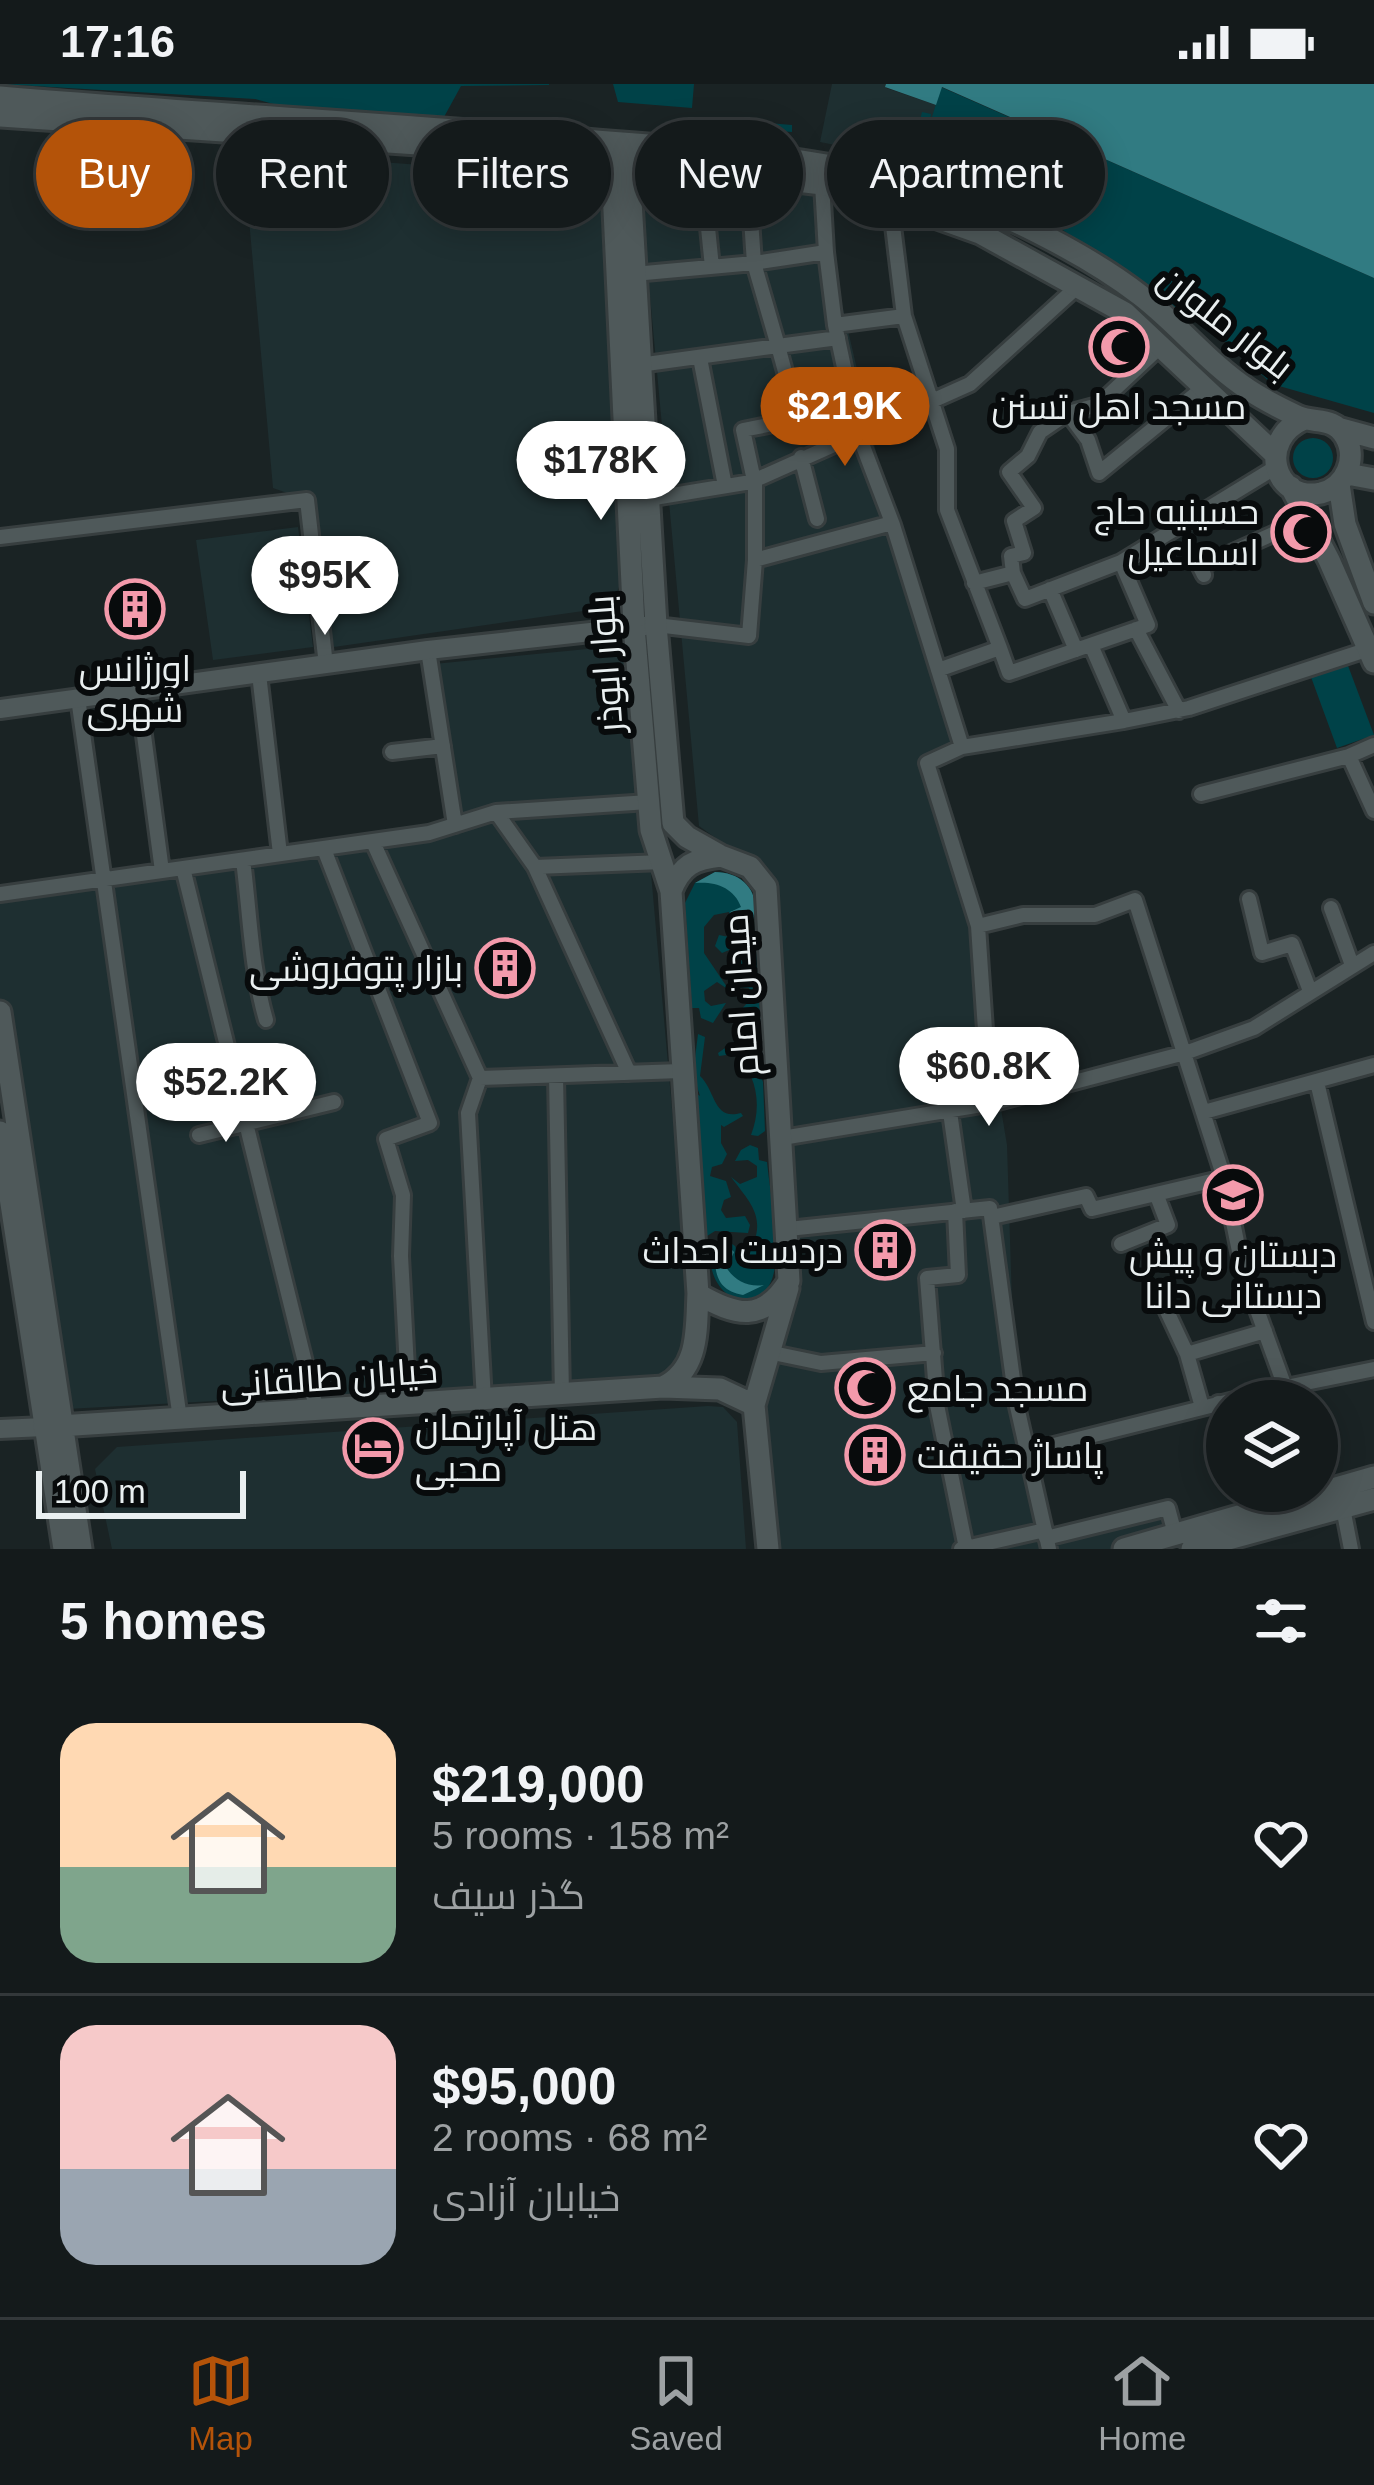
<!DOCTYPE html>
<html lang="en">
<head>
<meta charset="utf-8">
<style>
	body { margin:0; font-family:Arial,Cairo,sans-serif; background:#212728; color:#f1f3f6; height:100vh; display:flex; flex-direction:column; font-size:45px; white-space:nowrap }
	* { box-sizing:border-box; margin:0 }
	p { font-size:39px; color:#9da1a3 }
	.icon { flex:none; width:66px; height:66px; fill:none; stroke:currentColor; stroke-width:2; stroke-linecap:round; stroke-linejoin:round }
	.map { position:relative; height:1465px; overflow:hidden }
	.details { display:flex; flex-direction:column; background:#141a1b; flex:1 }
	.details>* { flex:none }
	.hud { position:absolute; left:36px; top:36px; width:1302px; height:108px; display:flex; gap:24px }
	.buttons { position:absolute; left:1206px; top:1296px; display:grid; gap:24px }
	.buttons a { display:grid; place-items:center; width:132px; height:132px; border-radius:50%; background:#141a1b; box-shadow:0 6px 30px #0003,0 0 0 3px #33383a; font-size:60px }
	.scale { position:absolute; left:36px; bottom:30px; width:210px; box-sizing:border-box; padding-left:12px; border:6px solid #e9eff0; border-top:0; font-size:33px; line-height:42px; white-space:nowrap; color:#e9eff0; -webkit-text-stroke:9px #080b0c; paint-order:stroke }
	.price { position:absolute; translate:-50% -102px; padding:0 27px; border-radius:42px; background:#fff; color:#222; font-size:39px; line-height:78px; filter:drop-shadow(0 3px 6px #0008) }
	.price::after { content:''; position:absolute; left:50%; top:72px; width:36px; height:27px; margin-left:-18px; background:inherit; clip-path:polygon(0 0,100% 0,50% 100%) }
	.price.on { background:#b45309; color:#fff }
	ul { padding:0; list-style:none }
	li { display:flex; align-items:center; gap:36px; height:300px; padding:0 60px }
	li+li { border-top:3px solid #33383a }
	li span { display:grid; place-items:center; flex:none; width:336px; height:240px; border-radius:36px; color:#555 }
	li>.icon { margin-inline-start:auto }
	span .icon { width:144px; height:144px; fill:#fffc; stroke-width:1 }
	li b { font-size:51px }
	h2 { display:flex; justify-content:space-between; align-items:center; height:144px; padding:0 60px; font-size:51px }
	.tag { padding:0 42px; border-radius:54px; background:#141a1b; box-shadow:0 6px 30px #0003,0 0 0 3px #33383a; font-size:42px; line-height:108px }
	.tag.on { background:#b45309; color:#fff }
	.status { display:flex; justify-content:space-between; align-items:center; height:84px; padding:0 60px; background:#141a1b; direction:ltr }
	.status svg { height:33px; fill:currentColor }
	.tabs { display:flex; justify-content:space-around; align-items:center; height:168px; border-top:3px solid #33383a; background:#141a1b; font-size:33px; color:#9da1a3 }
	.tabs a { display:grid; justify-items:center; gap:6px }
	.tabs .on { color:#b45309 }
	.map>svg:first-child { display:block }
	.built { fill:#1e2f31 }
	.green { fill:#004248 }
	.water { fill:#317b82 }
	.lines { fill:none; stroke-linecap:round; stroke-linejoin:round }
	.minor-casing { stroke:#373e3f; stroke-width:20 }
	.tertiary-casing { stroke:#373e3f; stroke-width:24 }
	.secondary-casing { stroke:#373e3f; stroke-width:27 }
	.minor { stroke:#4f595a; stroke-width:14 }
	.tertiary { stroke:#4f595a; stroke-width:18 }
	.secondary { stroke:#4f595a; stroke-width:21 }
	.labels { text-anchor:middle; stroke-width:12; stroke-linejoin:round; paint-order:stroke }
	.street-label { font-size:36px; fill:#e9eff0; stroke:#080b0c }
	.poi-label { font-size:36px; fill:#e9eff0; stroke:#080b0c }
</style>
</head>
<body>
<div class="status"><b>17:16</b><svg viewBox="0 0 49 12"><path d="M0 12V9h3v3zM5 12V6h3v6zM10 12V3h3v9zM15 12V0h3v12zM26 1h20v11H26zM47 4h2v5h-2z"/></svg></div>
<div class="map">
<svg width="1374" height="1465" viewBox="0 0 1374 1465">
	<rect width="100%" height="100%" fill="#1a2324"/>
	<!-- built -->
	<path class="built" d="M832 0H886V4L936 21 921 78 820 58Z
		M243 68 586 93 600 114 623 493 611 523 334 563 307 416 273 404Z
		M664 99 762 102 792 109 816 108 893 441 962 663 928 678 963 796 1007 1061 1015 1313 1042 1447 1168 1424 1175 1450 1122 1465H767L754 1321 781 1236 766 803 732 766 699 742 641 115Z
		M298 443 313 563 213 576 196 456Z
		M628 561 638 715 498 732 645 722 688 1204V1268L680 1284 661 1293 67 1325 0 914V810L455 742 434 580Z
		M708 1322 723 1323 737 1338 746 1465H112L95 1385 117 1363Z"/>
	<!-- green -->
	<path class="green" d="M0 0H549V1L461 2 444 33 281 22 255 15Z
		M613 0H694L692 24 618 18Z
		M941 3 1374 194V329L1272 300 1209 243 1170 225 1044 132 910 76 922 28 931 30 929 43Z
		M699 33 792 41V48L698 40Z
		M1293 374a20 20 0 1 1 40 0a20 20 0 1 1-40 0Z
		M1347 579 1374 651 1337 664 1311 593Z
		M715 788C746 788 765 814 750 843L741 846 731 842 729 828 714 831 704 843V869L729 906 717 898 704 907 705 917 711 922 726 919 713 939 701 934 699 924H692L685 819 695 799Z
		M719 851 739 855 755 851 764 991 758 985 763 998 765 1047 758 1052 751 1051C762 1023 758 990 734 970L719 972 718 969 745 950 733 934 750 916 749 904 733 903 743 872 734 864 722 869 715 862Z
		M698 950 705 953 700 992C716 1007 713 1037 741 1029L743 1032 724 1043 721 1041V1059L727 1070 722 1080 712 1083 710 1092 726 1097 731 1113 724 1116 721 1126 726 1134 745 1132 750 1141 748 1149 715 1147 707 1152 696 1009 700 1012 693 990Z
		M750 1061 758 1064 759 1076 767 1078C770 1108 781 1165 773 1192 761 1234 705 1220 710 1161L729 1158 735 1162 739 1173 750 1168C767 1133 751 1120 731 1093L740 1100 757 1093V1082L748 1076 735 1077 741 1066Z"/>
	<!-- water -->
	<path class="water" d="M886 0H1374V194L942 3 936 21 885 3Z
		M715 788C746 788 765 814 750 843L741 846 728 838 730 828 741 823C734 803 714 797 695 799Z
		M727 1161 734 1168 731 1175 723 1177C730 1194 746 1204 764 1201L743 1211C716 1206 715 1189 714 1165Z"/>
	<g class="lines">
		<!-- minor casing -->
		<g class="minor-casing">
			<path id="minor" d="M702 85 712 183
				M748 91 754 179 826 168 822 100
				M890 117 904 232 947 365V426L1000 564
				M826 168 835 241 858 349 893 441 962 663 927 679 978 842 990 1020
				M634 190 754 179 778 262 639 281
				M835 241 904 232
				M838 254 778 262 798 335 743 346 755 401V476L892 439
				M700 274 725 402
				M1068 329 1088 356 1099 389 1203 304
				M801 373 817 435
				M648 415 751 398 970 300 1078 202
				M0 453 307 416 326 581
				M1013 489 1011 472 1024 469 1014 437 1034 424 1009 388 1028 372 1040 348 1068 329 1098 321 1160 263
				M1204 491 1200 483 1306 435
				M974 499 1013 489 1025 515 1121 478 1276 383
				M1050 505 1076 566
				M656 541 749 552 755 476
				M1136 545 1179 627
				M1091 561 1124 637 1189 624 1369 565
				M428 566 455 741
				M938 586 1000 564 1009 589 1148 541 1121 478
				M259 590 280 770
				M138 606 162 787
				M78 614 180 1335
				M962 663 1124 637
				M392 668 443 662
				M1349 672 1374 727
				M1201 710 1349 672 1374 661
				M496 728 535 783 629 989
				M373 758 480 994 681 987
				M324 765 430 1039 386 1055 403 1111 401 1172 409 1321
				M243 776C250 830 251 884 266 936
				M535 783 663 778
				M183 784 317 1327
				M0 810 429 749 496 728 649 718
				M1249 815 1262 869 1292 860 1310 907
				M1331 824 1352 881
				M978 842 1023 831H1095L1135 816 1224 1094 1243 1187 1290 1317
				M556 992 562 1311
				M480 994 468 1029 484 1316
				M1317 998 1374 1238
				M950 1028 964 1127
				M1204 1028 1374 981
				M199 1051 334 1018
				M782 1054 994 1019 1185 969 1254 944 1374 869
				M955 1127 958 1191 927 1194 937 1321 966 1464
				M992 1133 1086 1112 1092 1125 1224 1094
				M788 1145 990 1124 1016 1318 1049 1465
				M1121 1160 1168 1141 1157 1112
				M1165 1223 1187 1270 1202 1323
				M768 1268 821 1279 934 1269
				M1187 1270 1265 1247
				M1218 1319 1226 1358
				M1026 1368 1286 1303 1374 1285
				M1343 1424 1351 1465
				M1046 1454 1168 1424 1175 1450
				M961 1465 1045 1446"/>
		</g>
		<!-- tertiary casing -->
		<g class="tertiary-casing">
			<path id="tertiary" d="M0 625 428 566 645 542
				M0 1345 44 1343"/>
		</g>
		<!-- secondary casing -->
		<g class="secondary-casing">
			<path id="secondary" d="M0 13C190 29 381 39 571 55 698 65 825 71 947 110 1006 129 1091 173 1140 211 1178 240 1209 280 1249 306 1264 316 1282 325 1297 332 1314 340 1333 332 1345 352 1358 374 1346 403 1321 409 1273 419 1257 355 1304 335
				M0 32 568 70 822 100 890 117 980 149 1125 229 1275 370
				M611 64 634 542 651 746 671 807
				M628 66 656 541 673 739 687 753 719 771
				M1338 344 1374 354
				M1347 390 1374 395
				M1339 400 1345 440 1374 519
				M1291 403 1329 476 1374 578
				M721 772 750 783 766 803 789 1197C763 1239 736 1232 698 1210L671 807C681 781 694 775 721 772Z
				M0 928 81 1465
				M0 1048 64 1465
				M663 1303C700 1285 696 1245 698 1209
				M44 1343 663 1303 720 1305 754 1321
				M768 1465 754 1321 788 1204
				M1124 1465 1374 1393
				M1192 1465 1374 1415"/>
		</g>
		<!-- minor -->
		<use href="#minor" class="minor"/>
		<!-- tertiary -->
		<use href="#tertiary" class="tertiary"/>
		<!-- secondary -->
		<use href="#secondary" class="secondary"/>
	</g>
	<!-- icons -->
	<defs>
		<g id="mosque-ring" transform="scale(3)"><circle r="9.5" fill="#080b0c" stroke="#f39aab" stroke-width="1.5"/><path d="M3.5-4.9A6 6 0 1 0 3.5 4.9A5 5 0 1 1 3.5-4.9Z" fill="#f39aab"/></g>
		<g id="building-ring" transform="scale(3)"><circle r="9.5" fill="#080b0c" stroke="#f39aab" stroke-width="1.5"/><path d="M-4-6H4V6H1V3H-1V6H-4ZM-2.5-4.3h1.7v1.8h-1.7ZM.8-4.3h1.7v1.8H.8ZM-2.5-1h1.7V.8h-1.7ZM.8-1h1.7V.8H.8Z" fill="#f39aab"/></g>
		<g id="school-ring" transform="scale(3)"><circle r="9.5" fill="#080b0c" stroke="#f39aab" stroke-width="1.5"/><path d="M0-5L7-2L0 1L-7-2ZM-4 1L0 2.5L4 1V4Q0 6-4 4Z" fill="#f39aab"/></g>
		<g id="hotel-ring" transform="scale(3)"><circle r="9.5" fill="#080b0c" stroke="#f39aab" stroke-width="1.5"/><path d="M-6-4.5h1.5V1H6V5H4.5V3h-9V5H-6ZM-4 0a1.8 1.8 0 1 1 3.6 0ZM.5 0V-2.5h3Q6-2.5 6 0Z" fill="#f39aab"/></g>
	</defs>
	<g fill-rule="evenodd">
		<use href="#mosque-ring" x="1119" y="263"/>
		<use href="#mosque-ring" x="1301" y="448"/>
		<use href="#building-ring" x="135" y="525"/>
		<use href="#building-ring" x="505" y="884"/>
		<use href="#school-ring" x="1233" y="1111"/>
		<use href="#building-ring" x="885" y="1166"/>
		<use href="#mosque-ring" x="865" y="1304"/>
		<use href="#hotel-ring" x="373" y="1364"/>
		<use href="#building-ring" x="875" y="1371"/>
	</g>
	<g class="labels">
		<!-- street labels -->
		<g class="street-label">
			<text transform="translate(1226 238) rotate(38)" y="13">بلوار ملوان</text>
			<text transform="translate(605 580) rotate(-94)" y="13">بلوار ابوذر</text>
			<text transform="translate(740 911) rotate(-94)" y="13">میدان امام</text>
			<text transform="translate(329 1293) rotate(-4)" y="13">خیابان طالقانی</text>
		</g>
		<!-- poi labels -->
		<g class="poi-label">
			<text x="1119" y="335">مسجد اهل تسنن</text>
			<text x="1259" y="440" text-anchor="end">حسینیه حاج<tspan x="1259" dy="41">اسماعیل</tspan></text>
			<text x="135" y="597">اورژانس<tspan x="135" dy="41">شهری</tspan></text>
			<text x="463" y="897" text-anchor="end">بازار پتوفروشی</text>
			<text x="843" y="1179" text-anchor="end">دردست احداث</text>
			<text x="1233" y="1183">دبستان و پیش<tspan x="1233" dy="41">دبستانی دانا</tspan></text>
			<text x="907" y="1317" text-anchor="start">مسجد جامع</text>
			<text x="415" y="1356" text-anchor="start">هتل آپارتمان<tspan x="415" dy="41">محبی</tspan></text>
			<text x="917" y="1384" text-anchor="start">پاساژ حقیقت</text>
		</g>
	</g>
</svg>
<div class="buttons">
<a><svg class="icon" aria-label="layers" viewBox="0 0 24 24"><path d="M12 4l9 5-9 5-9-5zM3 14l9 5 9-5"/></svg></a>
</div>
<div class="scale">100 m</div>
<b class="price on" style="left:845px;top:385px">$219K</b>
<b class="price" style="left:601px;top:439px">$178K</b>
<b class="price" style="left:325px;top:554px">$95K</b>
<b class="price" style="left:989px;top:1045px">$60.8K</b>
<b class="price" style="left:226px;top:1061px">$52.2K</b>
<div class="hud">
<a class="tag on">Buy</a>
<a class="tag">Rent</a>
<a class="tag">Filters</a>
<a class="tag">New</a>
<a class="tag">Apartment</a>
</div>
</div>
<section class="details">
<h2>5 homes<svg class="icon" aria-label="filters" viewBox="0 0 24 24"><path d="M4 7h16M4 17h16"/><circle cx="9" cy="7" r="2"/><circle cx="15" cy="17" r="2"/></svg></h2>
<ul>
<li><span style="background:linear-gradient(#ffd9b3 60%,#7fa58c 0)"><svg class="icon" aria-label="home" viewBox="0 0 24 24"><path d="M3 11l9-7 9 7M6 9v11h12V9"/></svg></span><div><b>$219,000</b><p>5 rooms · 158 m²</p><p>گذر سیف</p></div><svg class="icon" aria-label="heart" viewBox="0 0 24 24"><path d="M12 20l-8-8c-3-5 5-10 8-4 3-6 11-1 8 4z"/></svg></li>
<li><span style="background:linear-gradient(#f6c9c9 60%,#9aa5b1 0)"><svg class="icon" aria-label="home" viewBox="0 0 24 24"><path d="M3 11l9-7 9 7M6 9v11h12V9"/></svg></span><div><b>$95,000</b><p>2 rooms · 68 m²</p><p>خیابان آزادی</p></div><svg class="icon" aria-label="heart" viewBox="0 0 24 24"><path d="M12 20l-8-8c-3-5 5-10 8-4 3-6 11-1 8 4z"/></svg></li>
</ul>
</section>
<nav class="tabs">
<a class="on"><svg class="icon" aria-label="map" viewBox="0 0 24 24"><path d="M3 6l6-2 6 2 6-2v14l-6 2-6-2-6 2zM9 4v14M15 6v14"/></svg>Map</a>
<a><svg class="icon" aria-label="saved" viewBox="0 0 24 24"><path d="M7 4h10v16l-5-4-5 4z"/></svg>Saved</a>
<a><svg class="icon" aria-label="home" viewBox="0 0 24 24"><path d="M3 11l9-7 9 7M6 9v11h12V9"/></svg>Home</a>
</nav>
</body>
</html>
